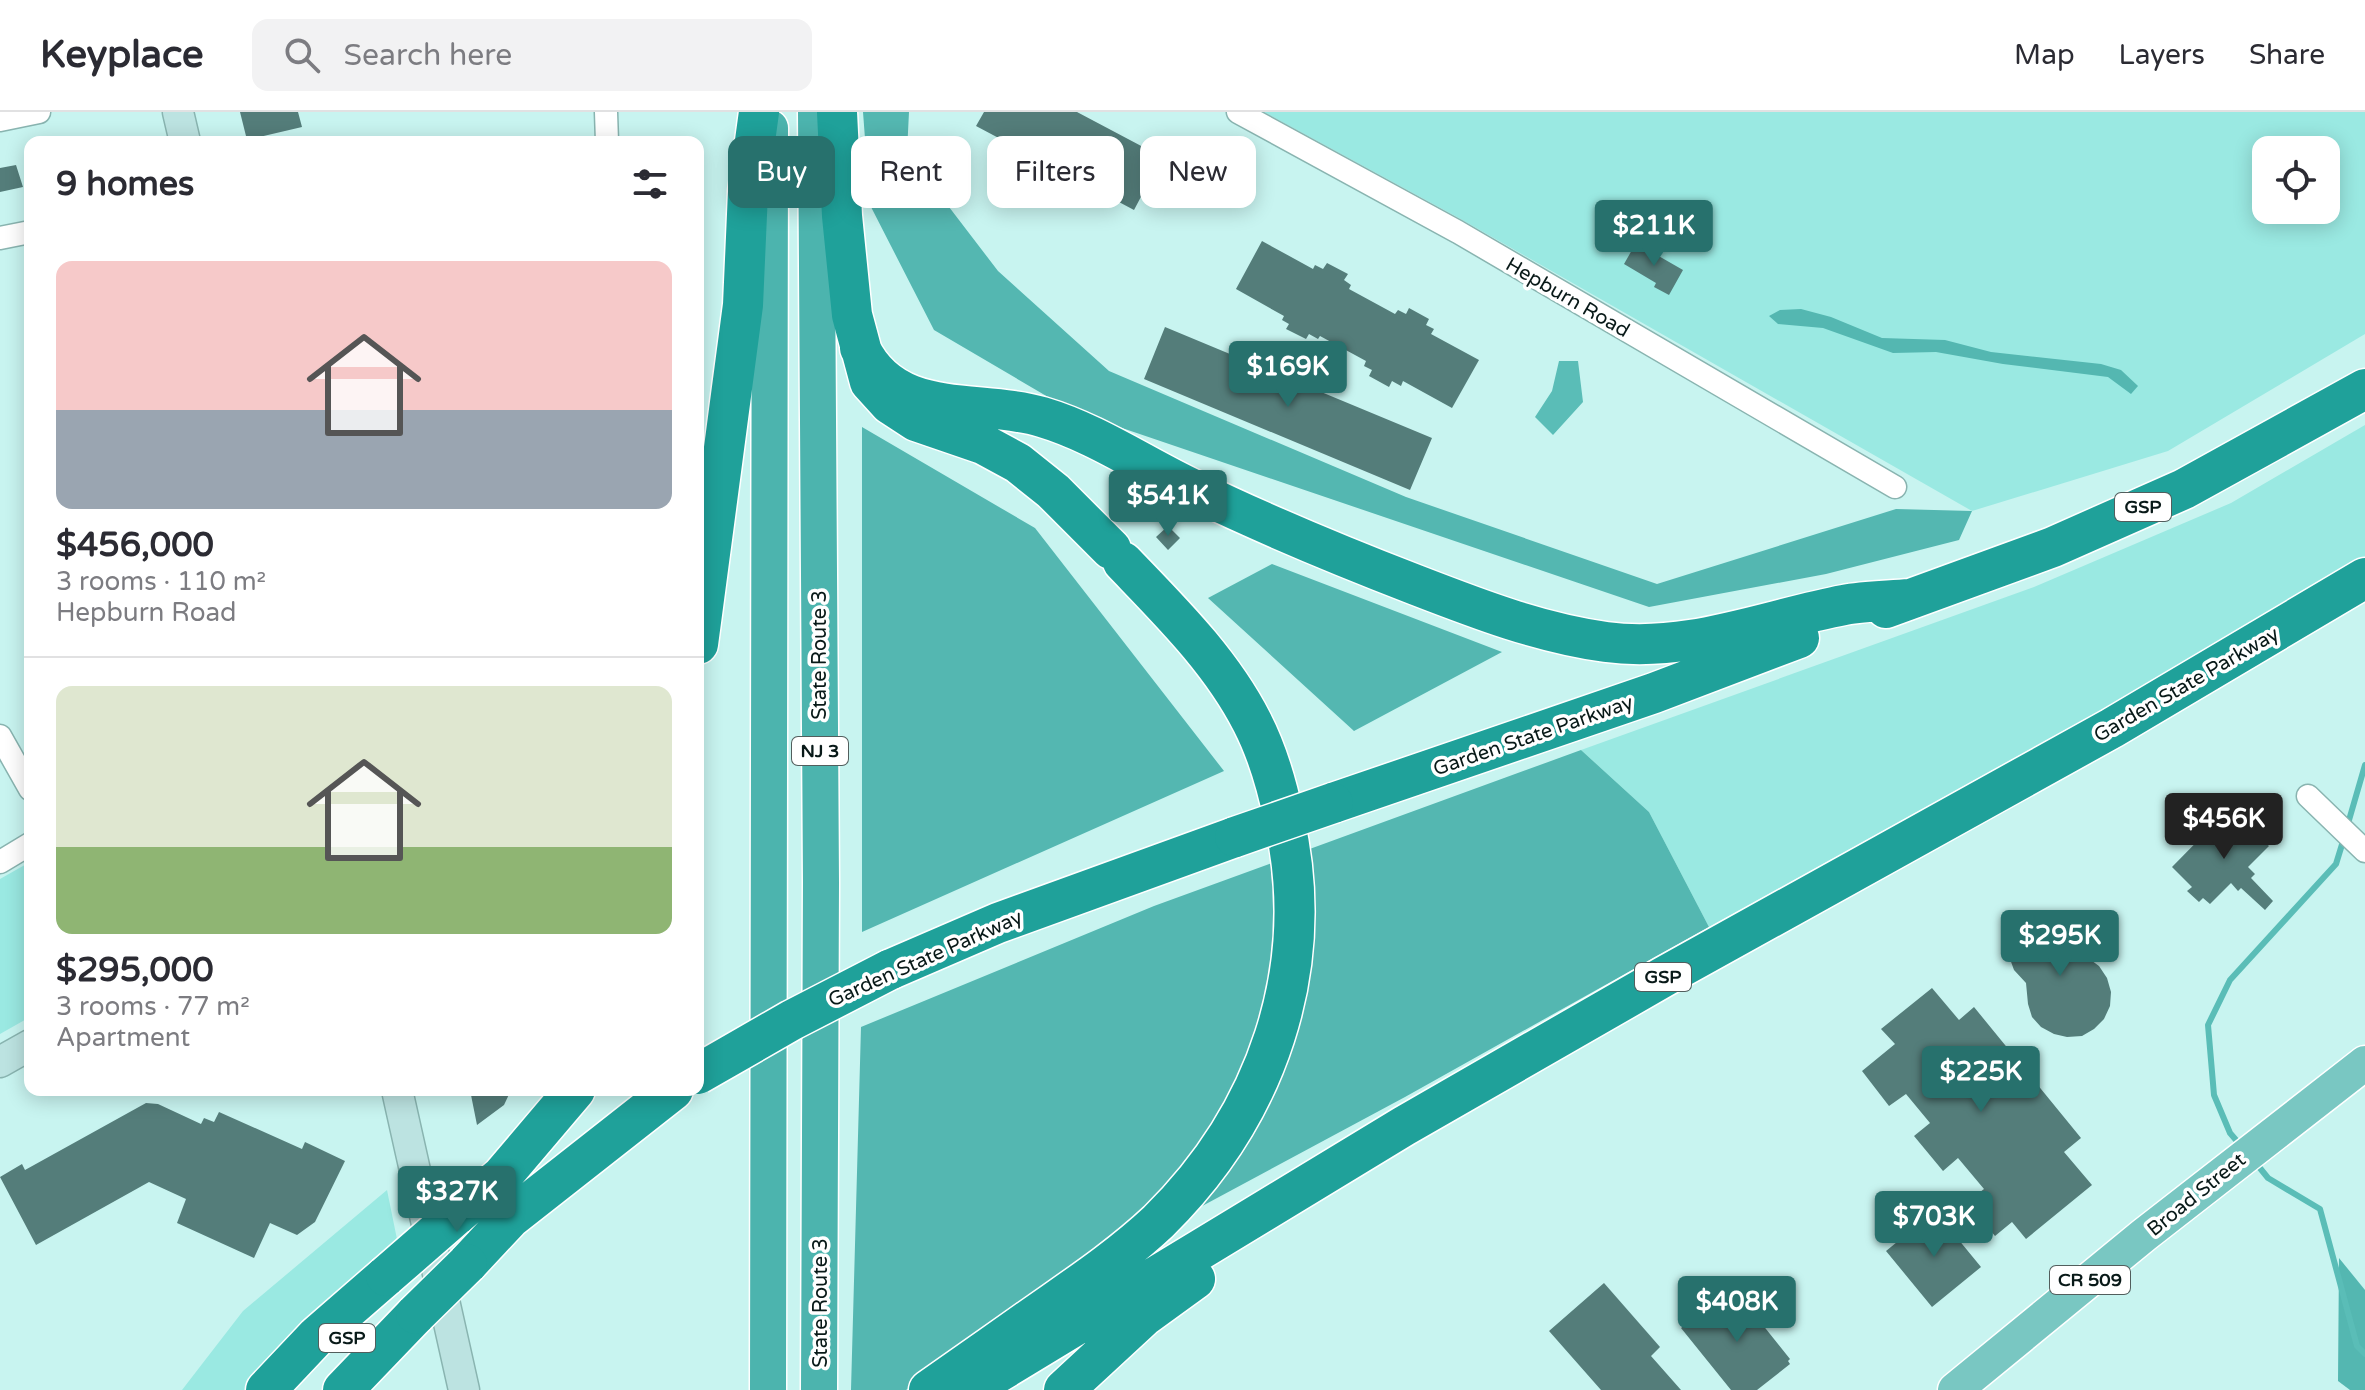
<!DOCTYPE html>
<html lang="en">
<head>
<meta charset="utf-8">
<style>
	body { margin:0; font-family:"Varela Round",sans-serif; background:#f2f2f3; color:#2b2b33; height:100vh; display:flex; flex-direction:column; font-size:30px; white-space:nowrap }
	* { box-sizing:border-box; margin:0 }
	p { font-size:26px; color:#7c7c81 }
	.icon { flex:none; width:44px; height:44px; fill:none; stroke:currentColor; stroke-width:2; stroke-linecap:round; stroke-linejoin:round }
	.map { position:relative; flex:1; overflow:hidden }
	.panel { position:absolute; left:24px; top:24px; width:680px; height:960px; display:flex; flex-direction:column; background:#fff; border-radius:16px; box-shadow:0 4px 20px #0003 }
	.panel>* { flex:none }
	.guide { position:absolute; left:728px; top:24px; width:760px; height:72px; display:flex; gap:16px }
	.fabs { position:absolute; left:2252px; top:24px; display:grid; gap:16px }
	.fabs a { display:grid; place-items:center; width:88px; height:88px; border-radius:16px; background:#fff; box-shadow:0 4px 20px #0003; font-size:40px }
	.price { position:absolute; translate:-50% -68px; padding:0 18px; border-radius:8px; background:#27716d; color:#fff; font-size:26px; line-height:52px; filter:drop-shadow(0 2px 4px #0008) }
	.price::after { content:''; position:absolute; left:50%; top:48px; width:24px; height:18px; margin-left:-12px; background:inherit; clip-path:polygon(0 0,100% 0,50% 100%) }
	.price.current { background:#222; color:#fff }
	ul { padding:0; list-style:none }
	li { display:grid; align-content:center; gap:16px; height:424px; padding:0 32px }
	li+li { border-top:2px solid #e1e1e2 }
	li span { display:grid; place-items:center; height:248px; border-radius:16px; color:#555 }
	li>.icon { margin-inline-start:auto }
	span .icon { width:144px; height:144px; fill:#fffc; stroke-width:1 }
	li b { font-size:34px }
	h2 { display:flex; justify-content:space-between; align-items:center; height:96px; padding:0 32px; font-size:34px }
	.pill { padding:0 28px; border-radius:16px; background:#fff; box-shadow:0 4px 20px #0003; font-size:28px; line-height:72px }
	.pill.current { background:#27716d; color:#fff }
	header { display:flex; align-items:center; gap:48px; box-sizing:border-box; height:112px; padding:0 40px; background:#fff; border-bottom:2px solid #e1e1e2 }
	header strong { font-size:38px }
	nav { display:flex; gap:44px; margin-inline-start:auto; font-size:28px }
	.search { width:560px; height:72px; background:#f2f2f3; display:flex; align-items:center; gap:20px; box-sizing:border-box; padding:0 28px; border-radius:16px; color:#7c7c81; font-size:30px }
	.map>svg:first-child { display:block }
	.green { fill:#9ae9e2; fill-rule:evenodd }
	.forest { fill:#54b7b1 }
	.water { fill:#5abdb7 }
	.lines { fill:none; stroke-linecap:round; stroke-linejoin:round }
	.stream { stroke:#5abdb7; stroke-width:6 }
	.building { fill:#547d7a }
	.minor-casing { stroke:#89b4b0; stroke-width:25 }
	.secondary-casing { stroke:#89b4b0; stroke-width:33 }
	.primary-casing { stroke:#fff; stroke-width:37 }
	.trunk-casing { stroke:#fff; stroke-width:39 }
	.motorway-casing { stroke:#fff; stroke-width:43 }
	.minor { stroke:#fff; stroke-width:22 }
	.secondary { stroke:#bce3e1; stroke-width:30 }
	.primary { stroke:#79c7c2; stroke-width:34 }
	.trunk { stroke:#4cb4ae; stroke-width:36 }
	.motorway { stroke:#1fa19a; stroke-width:40 }
	.motorway-bridge-casing { stroke:#fff; stroke-width:43; stroke-linecap:butt }
	.motorway-bridge { stroke:#1fa19a; stroke-width:40 }
	.labels { text-anchor:middle; stroke-width:7; stroke-linejoin:round; paint-order:stroke }
	.shield { fill:#fff; stroke:#525e5d; stroke-width:2 }
	.shield-label { font-size:18px; font-weight:bold; fill:#081918 }
	.street-label { font-size:20px; fill:#081918; stroke:#fff }
</style>
</head>
<body>
<header>
<strong>Keyplace</strong>
<div class="search"><svg class="icon" aria-label="search" viewBox="0 0 24 24"><circle cx="10" cy="10" r="6"/><path d="M15 15l6 6"/></svg>Search here</div>
<nav><a>Map</a><a>Layers</a><a>Share</a></nav>
</header>
<div class="map">
<svg width="2365" height="1278" viewBox="0 0 2365 1278">
	<rect width="100%" height="100%" fill="#c8f4f0"/>
	<!-- green -->
	<path class="green" d="M1264 0H2365V222L2168 339 1972 399 1457 105ZM2266 38H2326V98H2266Z
		M2365 313V448L2343 464 1709 815 1649 700 1581 638 2034 475 2231 391Z
		M30 750V905L0 922V767Z
		M387 1078 400 1142 251 1278H182L243 1199Z"/>
	<!-- forest -->
	<path class="forest" d="M863 0H909L907 40 998 159 1109 259 1406 385 1657 472 1896 397 1972 399 1959 428 1826 462 1649 495 1072 299 934 218 870 93Z
		M1801 197 1831 205 1882 226 1945 228 1991 240 2101 252 2121 258 2138 274 2131 282 2108 265 2003 252 1936 240 1893 241 1823 216 1778 212 1769 204 1780 198Z
		M862 315 1035 416 1224 659 862 820Z
		M1272 452 1502 540 1354 619 1208 486Z
		M1581 638 1649 700 1709 815 1405 985 1044 1179 975 1226 906 1278H851L861 915 1154 794Z
		M2339 1146 2365 1178V1278H2350L2338 1269Z"/>
	<!-- water -->
	<path class="water" d="M1559 249H1578L1583 290 1553 323 1535 305 1552 279Z"/>
	<g class="lines">
		<!-- stream -->
		<path class="stream" d="M2347 715 2365 653
			M2242 1035 2230 1021 2214 983 2208 913 2230 868 2336 752 2344 726
			M2255 1050 2268 1066 2320 1097 2357 1234 2365 1242"/>
	</g>
	<!-- building -->
	<path class="building" d="M240 0H298L302 15 247 28Z
		M984 0H1077L1162 45 1134 98 976 14Z
		M16 53 23 75 0 80V56Z
		M1262 129 1313 157 1315 153 1323 157 1327 151 1348 162 1344 168 1351 173 1349 177 1395 202 1398 198 1406 202 1409 196 1429 207 1426 213 1434 217 1431 222 1479 248 1452 296 1403 269 1401 274 1392 269 1389 275 1369 264 1372 258 1364 254 1366 249 1320 224 1318 227 1309 222 1306 227 1286 217 1289 212 1282 208 1284 204 1236 177Z
		M1636 131 1683 158 1669 183 1654 175 1656 171 1624 152Z
		M1165 215 1432 326 1410 378 1144 267Z
		M1168 414 1180 426 1168 438 1156 425Z
		M2230 696 2269 734 2248 755 2255 762 2251 766 2273 789 2265 798 2241 776 2238 779 2231 771 2210 792 2203 786 2199 790 2187 779 2192 775 2172 755Z
		M2052 803 2072 813 2079 822 2084 843 2099 854 2107 866 2111 880 2110 894 2104 907 2094 917 2082 924 2067 925 2054 922 2041 915 2032 905 2028 892 2026 871 2014 858 2010 847V835L2020 814 2040 804Z
		M1932 876 1959 908 1974 895 2081 1026 2064 1040 2092 1073 2026 1127 2012 1110 1995 1124 1967 1090 1984 1077 1958 1046 1943 1059 1914 1024 1930 1011 1906 982 1889 994 1862 959 1895 932 1881 917Z
		M470 978H511L504 993 477 1013Z
		M146 991 158 992 201 1012 204 1006 214 1010 219 1000 302 1037 305 1030 345 1049 315 1110 297 1123 270 1111 254 1146 177 1111 186 1087 149 1070 36 1133 0 1065 22 1052 25 1058Z
		M1935 1099 1981 1155 1932 1195 1886 1139Z
		M1604 1171 1660 1235 1651 1244 1681 1278H1601L1549 1219Z
		M1724 1182 1729 1189 1738 1182 1790 1247 1788 1249 1790 1252 1757 1278H1731L1681 1216Z"/>
	<g class="lines">
		<!-- minor casing -->
		<g class="minor-casing">
			<path id="minor" d="M606 0 607 30
				M1238 0 1458 120 1895 375
				M0 8 39 0
				M0 126 30 120
				M0 624 30 677
				M2308 684 2365 739
				M0 750 30 732"/>
		</g>
		<!-- secondary casing -->
		<g class="secondary-casing">
			<path id="secondary" d="M178 0 185 30
				M0 950 30 933
				M397 978 464 1278"/>
		</g>
		<!-- primary casing -->
		<g class="primary-casing">
			<path id="primary" d="M1955 1278 2144 1123 2365 951"/>
		</g>
		<!-- trunk casing -->
		<g class="trunk-casing">
			<path id="trunk" d="M816 0 821 770 819 1278
				M768 1278 770 16"/>
		</g>
		<!-- motorway casing -->
		<g class="motorway-casing">
			<path id="motorway" d="M837 0 842 104 852 203 870 270 890 292 916 309 983 332 1018 351 1053 379 1111 437
				M860 236C895 309 978 286 1042 305 1096 321 1143 354 1194 378 1266 413 1341 444 1416 473 1478 497 1540 521 1606 530 1688 541 1765 508 1844 493 1865 489 1888 489 1910 487
				M1886 496 2053 435 2184 377 2365 277
				M698 532 743 193 748 80 759 0
				M1333 691 1654 581 1799 526
				M889 858 998 811 1235 725
				M455 1104 502 1064 575 978
				M467 1152 510 1106 673 978
				M266 1278 317 1224 386 1164
				M343 1278 416 1202
				M929 1278C970 1249 1012 1220 1053 1191 1089 1166 1126 1140 1158 1110 1267 1003 1318 857 1284 707 1277 673 1268 641 1252 610 1221 549 1170 499 1123 450
				M969 1278 1404 1014 1665 864 2112 616 2365 466
				M1064 1278 1144 1204 1195 1167"/>
		</g>
		<!-- minor -->
		<use href="#minor" class="minor"/>
		<!-- secondary -->
		<use href="#secondary" class="secondary"/>
		<!-- primary -->
		<use href="#primary" class="primary"/>
		<!-- trunk -->
		<use href="#trunk" class="trunk"/>
		<!-- motorway -->
		<use href="#motorway" class="motorway"/>
		<!-- motorway-bridge casing -->
		<g class="motorway-bridge-casing">
			<path id="motorway-bridge" d="M1235 725 1333 691
				M698 962 792 908 889 858
				M386 1164 455 1104
				M416 1202 467 1152"/>
		</g>
		<!-- motorway-bridge -->
		<use href="#motorway-bridge" class="motorway-bridge"/>
	</g>
	<g class="labels">
		<!-- shield labels -->
		<g class="shield">
			<rect x="2115" y="381" width="56" height="28" rx="6"/>
			<rect x="792" y="625" width="56" height="28" rx="6"/>
			<rect x="1635" y="851" width="56" height="28" rx="6"/>
			<rect x="2050" y="1154" width="80" height="28" rx="6"/>
			<rect x="319" y="1212" width="56" height="28" rx="6"/>
		</g>
		<g class="shield-label">
			<text x="2143" y="401">GSP</text>
			<text x="820" y="645">NJ 3</text>
			<text x="1663" y="871">GSP</text>
			<text x="2090" y="1174">CR 509</text>
			<text x="347" y="1232">GSP</text>
		</g>
		<!-- street labels -->
		<g class="street-label">
			<text transform="translate(1568 185) rotate(30)" y="7">Hepburn Road</text>
			<text transform="translate(819 543) rotate(-90)" y="7">State Route 3</text>
			<text transform="translate(2186 572) rotate(-30)" y="7">Garden State Parkway</text>
			<text transform="translate(1533 623) rotate(-19)" y="7">Garden State Parkway</text>
			<text transform="translate(925 846) rotate(-24)" y="7">Garden State Parkway</text>
			<text transform="translate(2196 1082) rotate(-39)" y="7">Broad Street</text>
			<text transform="translate(820 1191) rotate(-90)" y="7">State Route 3</text>
		</g>
	</g>
</svg>
<div class="fabs">
<a><svg class="icon" aria-label="locate" viewBox="0 0 24 24"><circle cx="12" cy="12" r="6"/><path d="M12 2v4M12 18v4M2 12h4M18 12h4"/></svg></a>
</div>
<b class="price" style="left:1654px;top:156px">$211K</b>
<b class="price" style="left:1288px;top:297px">$169K</b>
<b class="price" style="left:1168px;top:426px">$541K</b>
<b class="price current" style="left:2224px;top:749px">$456K</b>
<b class="price" style="left:2060px;top:866px">$295K</b>
<b class="price" style="left:1981px;top:1002px">$225K</b>
<b class="price" style="left:457px;top:1122px">$327K</b>
<b class="price" style="left:1934px;top:1147px">$703K</b>
<b class="price" style="left:1737px;top:1232px">$408K</b>
<div class="guide">
<a class="pill current">Buy</a>
<a class="pill">Rent</a>
<a class="pill">Filters</a>
<a class="pill">New</a>
</div>
<section class="panel">
<h2>9 homes<svg class="icon" aria-label="filters" viewBox="0 0 24 24"><path d="M4 7h16M4 17h16"/><circle cx="9" cy="7" r="2"/><circle cx="15" cy="17" r="2"/></svg></h2>
<ul>
<li><span style="background:linear-gradient(#f6c9c9 60%,#9aa5b1 0)"><svg class="icon" aria-label="home" viewBox="0 0 24 24"><path d="M3 11l9-7 9 7M6 9v11h12V9"/></svg></span><div><b>$456,000</b><p>3 rooms · 110 m²</p><p>Hepburn Road</p></div></li>
<li><span style="background:linear-gradient(#dfe7d0 65%,#8fb573 0)"><svg class="icon" aria-label="home" viewBox="0 0 24 24"><path d="M3 11l9-7 9 7M6 9v11h12V9"/></svg></span><div><b>$295,000</b><p>3 rooms · 77 m²</p><p>Apartment</p></div></li>
</ul>
</section>
</div>
</body>
</html>
